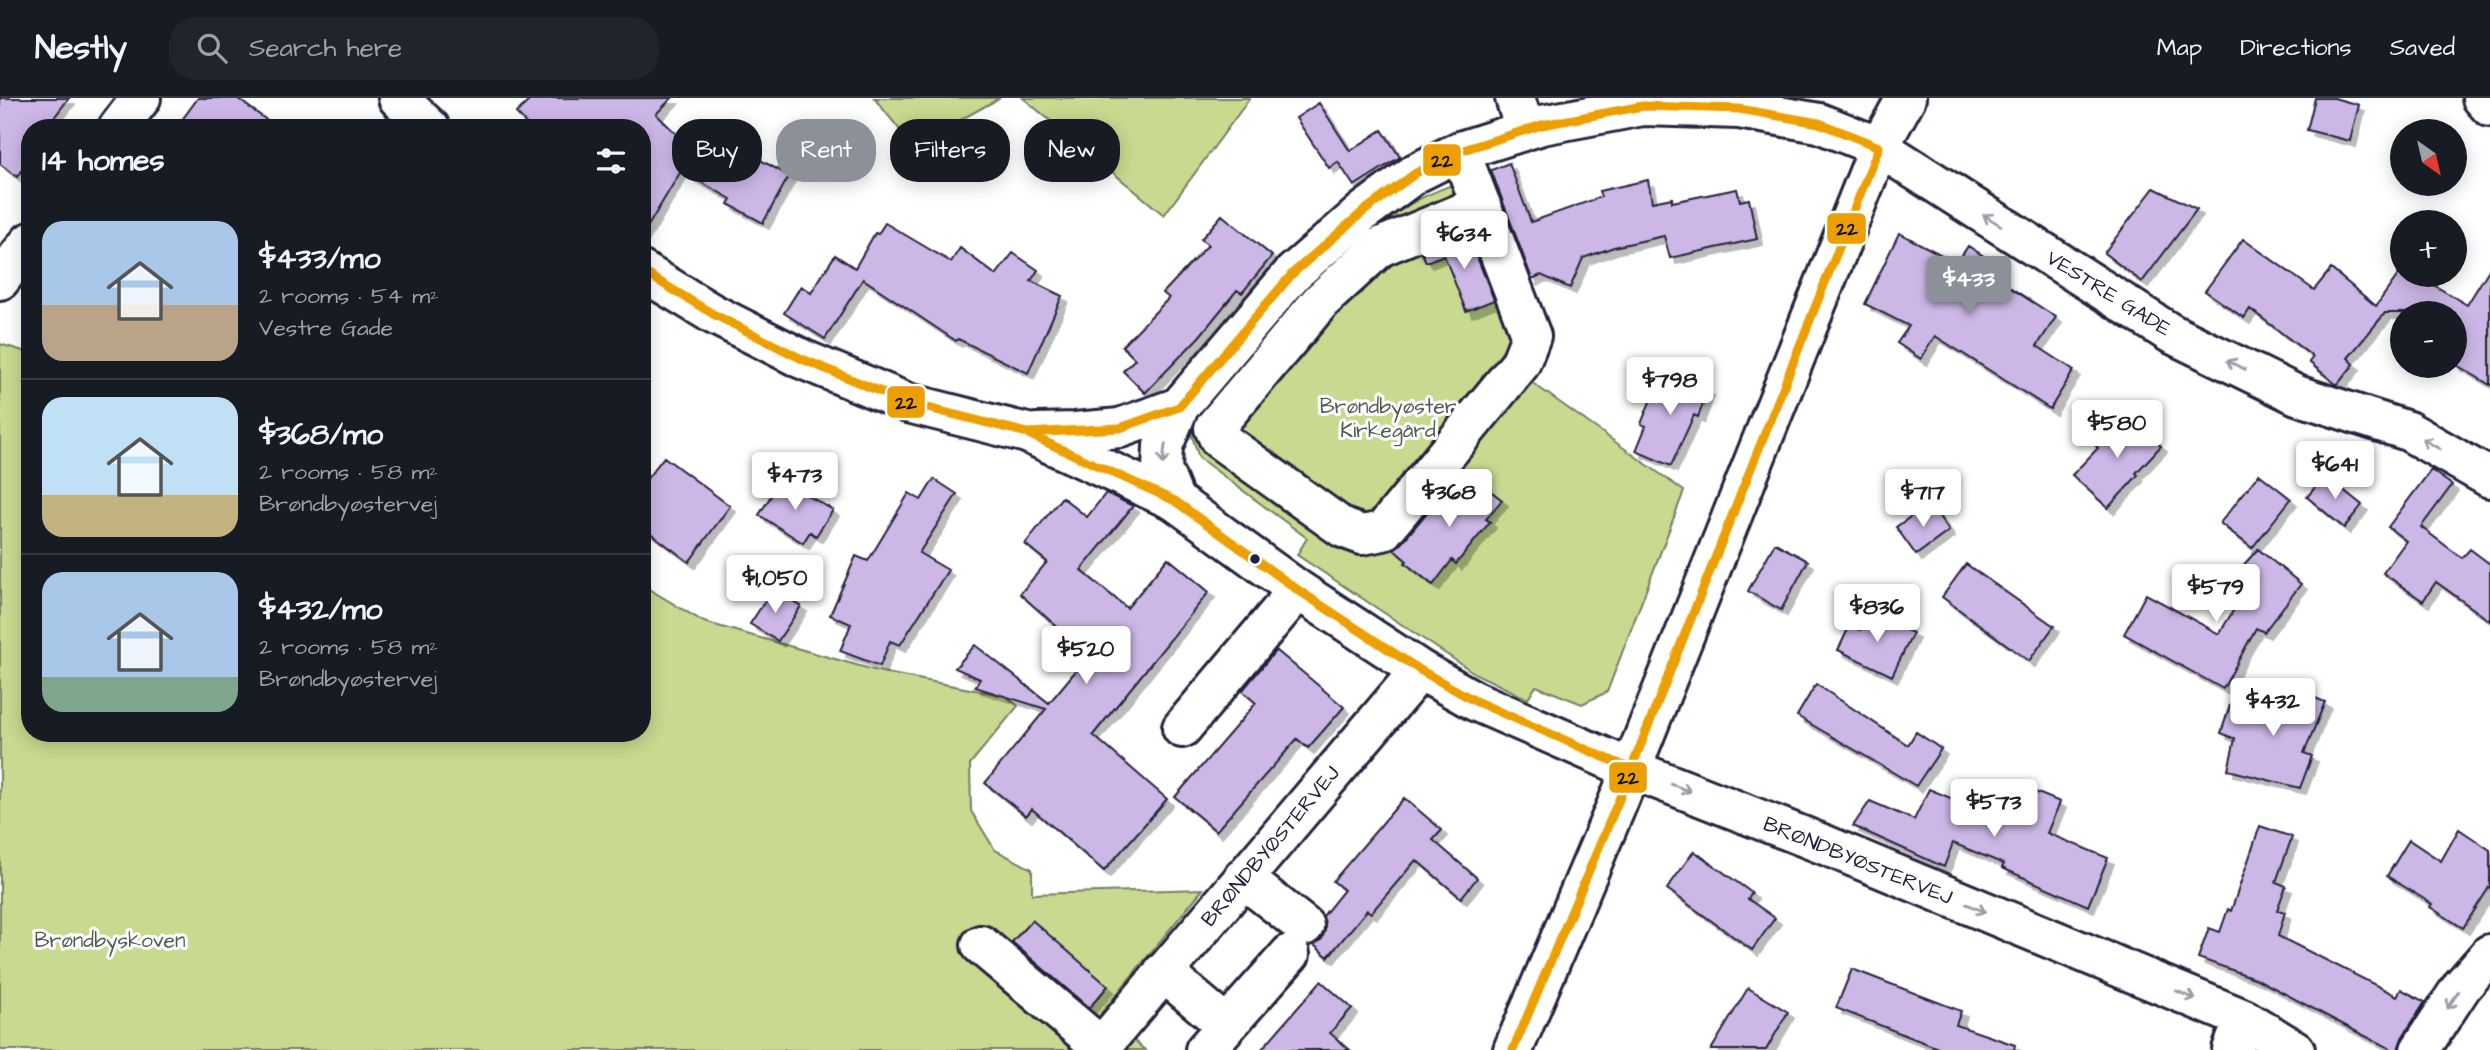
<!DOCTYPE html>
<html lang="en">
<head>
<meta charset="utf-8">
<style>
	body { margin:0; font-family:"Architects Daughter",sans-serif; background:#20242c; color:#f1f3f6; height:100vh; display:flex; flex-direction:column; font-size:26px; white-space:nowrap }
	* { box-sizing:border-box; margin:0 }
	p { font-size:23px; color:#9ea1a6 }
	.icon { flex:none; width:38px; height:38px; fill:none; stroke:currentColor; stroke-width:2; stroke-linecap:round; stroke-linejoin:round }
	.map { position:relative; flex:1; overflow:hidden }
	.details { position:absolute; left:21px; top:21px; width:630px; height:623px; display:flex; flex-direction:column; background:#171b24; border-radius:28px; box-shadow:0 4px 18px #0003 }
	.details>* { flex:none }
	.hud { position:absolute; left:672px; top:21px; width:665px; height:63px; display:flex; gap:14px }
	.needle { width:46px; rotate:146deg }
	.controls { position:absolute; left:2390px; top:21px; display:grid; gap:14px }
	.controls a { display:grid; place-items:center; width:77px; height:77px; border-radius:50%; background:#171b24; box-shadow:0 4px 18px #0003; font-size:35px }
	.price { position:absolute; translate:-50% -60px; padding:0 16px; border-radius:7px; background:#fff; color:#222; font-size:23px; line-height:46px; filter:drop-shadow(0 2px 4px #0008) }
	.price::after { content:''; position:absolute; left:50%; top:42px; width:21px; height:16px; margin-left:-10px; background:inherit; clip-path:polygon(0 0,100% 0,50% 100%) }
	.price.selected { background:#8c9099; color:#fff }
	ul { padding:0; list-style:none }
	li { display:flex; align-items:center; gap:21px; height:175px; padding:0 21px }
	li+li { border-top:2px solid #363941 }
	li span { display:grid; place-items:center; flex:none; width:196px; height:140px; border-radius:21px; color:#555 }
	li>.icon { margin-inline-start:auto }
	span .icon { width:84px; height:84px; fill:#fffc; stroke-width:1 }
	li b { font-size:30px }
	h2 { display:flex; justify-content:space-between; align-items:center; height:84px; padding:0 21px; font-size:30px }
	.pill { padding:0 24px; border-radius:28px; background:#171b24; box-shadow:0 4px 18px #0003; font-size:24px; line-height:63px }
	.pill.selected { background:#8c9099; color:#fff }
	header { display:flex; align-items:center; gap:42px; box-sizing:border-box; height:98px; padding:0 35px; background:#171b24; border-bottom:2px solid #363941 }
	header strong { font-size:33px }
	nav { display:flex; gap:38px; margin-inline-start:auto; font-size:24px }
	.search { width:490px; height:63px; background:#20242c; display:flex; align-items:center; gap:18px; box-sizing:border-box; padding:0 24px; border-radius:28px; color:#9ea1a6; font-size:26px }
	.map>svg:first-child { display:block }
	.green { fill:#c7da8f; stroke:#747e65; stroke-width:2 }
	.building { fill:#cdb7e7; stroke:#22223b; stroke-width:2; filter:url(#shadow) }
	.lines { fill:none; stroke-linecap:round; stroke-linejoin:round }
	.minor-casing { stroke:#22223b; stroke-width:44 }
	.minor { stroke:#fff; stroke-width:38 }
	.bus-1-casing { stroke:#fff; stroke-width:14 }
	.bus-1 { stroke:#ec9f03; stroke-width:9 }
	.oneway { stroke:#9c9ca7 }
	.bus-dot { fill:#22223b; stroke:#fff; stroke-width:2.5 }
	.labels { text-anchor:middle; stroke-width:6; stroke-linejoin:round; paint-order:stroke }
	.street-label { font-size:21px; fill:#22223b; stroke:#fff }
	.park-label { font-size:21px; fill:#545954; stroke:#fff }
	.line-badge { stroke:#fff; stroke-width:2.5 }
	.pale-badge-label { font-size:19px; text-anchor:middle; font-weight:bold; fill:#111 }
</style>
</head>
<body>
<header>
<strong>Nestly</strong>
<div class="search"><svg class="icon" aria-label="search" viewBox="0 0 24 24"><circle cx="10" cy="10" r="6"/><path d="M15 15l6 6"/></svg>Search here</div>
<nav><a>Map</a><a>Directions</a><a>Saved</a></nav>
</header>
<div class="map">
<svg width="2490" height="952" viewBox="0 0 2490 952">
	<defs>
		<filter id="shadow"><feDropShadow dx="6" dy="6" stdDeviation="0" flood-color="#0004"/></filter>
	</defs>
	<rect width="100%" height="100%" fill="#fff"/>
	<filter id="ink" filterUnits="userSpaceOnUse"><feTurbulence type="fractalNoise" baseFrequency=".0143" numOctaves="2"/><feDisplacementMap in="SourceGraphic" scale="14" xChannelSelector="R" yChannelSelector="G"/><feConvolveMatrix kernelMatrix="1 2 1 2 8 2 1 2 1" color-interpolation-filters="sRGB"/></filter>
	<g filter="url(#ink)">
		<!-- green -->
		<path class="green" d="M874 0H1000L913 48Z
			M1023 0H1250L1164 117Z
			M1483 75 1527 281 1684 393 1607 594 1582 606 1536 588 1528 601 1476 576 1297 457 1307 440 1199 360 1190 332C1258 247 1319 160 1414 104 1435 92 1461 84 1483 75Z
			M0 246 30 255V635H642V487L704 524 881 574 1006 598 1018 608 970 666 971 713 995 752 1032 771V796L1203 791 1101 915 1145 952H0Z"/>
		<!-- building -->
		<path class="building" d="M0 0H69L46 30H30V61L17 79 0 66Z
			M198 0H237L277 30H176Z
			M532 0H672L656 16 706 65 715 47 751 67 755 59 789 78 763 125 728 106 731 101 681 73 642 138V30H530L516 15Z
			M2315 0H2334L2359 7 2350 43 2307 32Z
			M1319 5 1350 53 1382 32 1400 59 1354 88 1338 64 1329 70 1296 20Z
			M1509 65 1531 124 1601 99 1599 93 1648 82 1652 104 1672 100V104L1737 91 1740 103 1749 101 1757 141 1670 160 1664 138 1614 149 1583 160 1570 190 1541 177 1532 181 1491 72Z
			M2154 90 2197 111 2142 184 2104 155Z
			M1222 117 1272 158 1242 195 1237 192 1199 239 1145 295 1123 273 1135 261 1122 248 1169 200 1163 195 1208 147 1201 141Z
			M885 125 951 164 960 150 996 177 1013 155 1038 172 1031 183 1062 198 1028 275 958 241 956 243 863 181 825 241 784 215 801 188 811 195 835 157 855 170 875 135 878 136Z
			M1899 135 1957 165 1968 148 1996 166 1989 176 2056 219 2037 248 2074 272 2050 311 1935 238 1921 261 1897 245 1909 228 1865 206Z
			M1468 136 1494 202 1466 213 1444 157 1426 164 1422 155Z
			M2243 141 2314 192 2331 171 2376 208 2398 177H2417L2467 207 2490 170V287L2455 266V215H2385L2348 260 2354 266 2337 287 2309 264 2313 259 2250 211 2244 220 2205 193Z
			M1662 274 1708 292 1698 319 1694 317 1671 368 1636 353 1646 328 1641 326Z
			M2125 314 2161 348 2136 375 2138 377 2108 410 2072 377 2098 350 2095 347Z
			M664 359 730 408 689 464 642 429V387Z
			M2431 372 2452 387 2421 429 2462 460 2470 451 2490 466V523L2436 484 2423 503 2383 475 2406 443 2388 429Z
			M1469 376 1502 402 1486 421 1490 424 1456 466 1452 462 1433 487 1405 465 1407 463 1393 451 1400 447 1444 394 1451 399Z
			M2259 376 2291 401 2252 450 2220 425Z
			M2325 377 2362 407 2344 430 2307 399Z
			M934 381 957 396 919 455 948 472 900 547 890 543 880 568 840 553 851 526 830 517 856 458 868 463 909 395 921 402Z
			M781 382 833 412 816 438 810 434 803 445 759 417Z
			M1106 395 1133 408 1081 472 1127 510 1168 460 1209 494 1093 637 1167 701 1104 773 1032 711 1026 718 985 685 1046 611 975 589 980 581 955 570 975 547 1049 605 1089 557 1020 496 1047 464 1025 446 1062 399 1087 419Z
			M1930 405 1949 433 1916 457 1896 429Z
			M1775 445 1808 463 1781 512 1748 493Z
			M2258 451 2301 486 2264 534 2256 530 2223 591 2124 536 2146 496 2219 536 2252 482 2240 471Z
			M1966 466 2054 528 2029 563 1942 499Z
			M773 491 801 508 778 543 750 526Z
			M1868 515 1913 535 1892 578 1838 552 1850 527 1860 532Z
			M1276 552 1344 609 1308 650 1297 641 1216 733 1175 699 1256 605 1242 593Z
			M1816 586 1908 647 1916 634 1941 651 1916 688 1797 618Z
			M2291 590 2325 604 2304 655 2312 658 2300 690 2228 672 2235 641 2221 635 2231 604 2284 606Z
			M2013 685 2060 704 2047 735 2108 760 2088 808 2002 770 2004 766 1953 745 1944 769 1853 728 1870 703 1914 722 1929 691 1999 720Z
			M1404 700 1442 732 1433 742 1477 780 1461 800 1416 762 1371 815 1367 812 1328 859 1314 847 1322 841 1325 832 1323 818 1344 792 1333 783Z
			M2260 728 2292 739 2276 784 2286 788 2277 812 2285 814 2278 838 2397 898 2401 891 2425 904 2402 940 2398 952H2393L2359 935 2257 881 2198 860 2209 830 2220 834 2228 811 2231 813Z
			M2459 731 2490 752V788L2463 830 2430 809 2432 806 2387 778 2409 742 2441 763Z
			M1694 753 1752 795 1748 801 1775 820 1752 852 1667 791Z
			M1032 822 1108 888 1089 910 1012 844Z
			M1852 871 1961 913 1956 927 2015 947 2014 952H1943L1836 910Z
			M1321 883 1352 910 1330 935 1350 952H1261Z
			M1748 890 1788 914 1766 952H1711Z"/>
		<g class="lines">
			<!-- minor casing -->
			<g class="minor-casing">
				<path id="minor" d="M398 0 430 30
					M1515 0 1525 32
					M2482 0 2490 9
					M118 30 141 0
					M1460 53 1531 238 1520 266 1383 433 1362 437 1343 430 1219 341 1214 330 1321 203 1380 149 1481 107
					M642 173 713 216 802 261 908 305 1027 335 1175 403 1298 492 1420 572 1475 603 1631 671 1825 747 2244 921 2295 952
					M0 182 30 144
					M1036 335 1075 334 1120 330 1179 309
					M1175 403 1162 371 1163 348 1179 309 1293 175 1364 113 1416 75 1460 53 1542 27 1643 8 1739 11 1819 25 1879 49 2170 235 2297 297 2408 333 2490 380
					M1182 630 1298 492
					M1243 780 1304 828
					M981 847 1105 952
					M1163 874 1226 927
					M1101 949 1420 572
					M1205 952 1290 856
					M1513 952 1618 704 1879 49 1906 0
					M2232 952 2244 921
					M2420 952 2462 888 2490 856"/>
			</g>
			<!-- minor -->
			<use href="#minor" class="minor"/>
			<!-- bus-1 casing -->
			<g class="bus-1-casing">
				<path id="bus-1" d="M642 173 713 216 802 261 908 305 1027 335 1120 330 1179 309 1293 175 1364 113 1416 75 1460 53 1542 27 1643 8 1739 11 1819 25 1879 49 1618 704 1513 952
					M1030 337 1175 403 1298 492 1420 572 1475 603 1631 671"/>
			</g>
			<!-- bus-1 -->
			<use href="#bus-1" class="bus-1"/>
		</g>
		<!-- one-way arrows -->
		<defs><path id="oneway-shaft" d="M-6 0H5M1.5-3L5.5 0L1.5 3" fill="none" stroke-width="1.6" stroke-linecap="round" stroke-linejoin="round" transform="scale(1.75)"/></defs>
		<g class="oneway">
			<use href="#oneway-shaft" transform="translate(1992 122) rotate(-148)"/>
			<use href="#oneway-shaft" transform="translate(2236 267) rotate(-154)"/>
			<use href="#oneway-shaft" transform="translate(2431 346) rotate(-150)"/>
			<use href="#oneway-shaft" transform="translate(1164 356) rotate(97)"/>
			<use href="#oneway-shaft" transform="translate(1681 690) rotate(21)"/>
			<use href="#oneway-shaft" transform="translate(1976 810) rotate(23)"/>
			<use href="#oneway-shaft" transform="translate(2186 897) rotate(23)"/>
			<use href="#oneway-shaft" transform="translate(2453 902) rotate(123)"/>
		</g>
	</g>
	<!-- markers -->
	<circle class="bus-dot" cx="1255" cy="461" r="6"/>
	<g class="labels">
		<!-- street labels -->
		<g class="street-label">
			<text transform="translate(2109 195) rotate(32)" y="7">VESTRE GADE</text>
			<text transform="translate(1270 748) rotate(-50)" y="7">BRØNDBYØSTERVEJ</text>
			<text transform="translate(1858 762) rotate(22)" y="7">BRØNDBYØSTERVEJ</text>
		</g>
		<!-- park labels -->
		<g class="park-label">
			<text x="1388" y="315">Brøndbyøster<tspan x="1388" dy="24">Kirkegård</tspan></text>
			<text x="110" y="849">Brøndbyskoven</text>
		</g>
	</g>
	<g class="line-badge">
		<rect x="1422" y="45" width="40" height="34" rx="7" fill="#ec9f03"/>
		<rect x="1826" y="114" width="41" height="33" rx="7" fill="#ec9f03"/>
		<rect x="886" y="287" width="40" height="34" rx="7" fill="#ec9f03"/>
		<rect x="1608" y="663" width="40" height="33" rx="7" fill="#ec9f03"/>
	</g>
	<g class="pale-badge-label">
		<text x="1442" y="69">22</text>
		<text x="1847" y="137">22</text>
		<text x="906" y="311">22</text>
		<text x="1628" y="686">22</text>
	</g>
</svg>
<div class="controls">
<a><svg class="needle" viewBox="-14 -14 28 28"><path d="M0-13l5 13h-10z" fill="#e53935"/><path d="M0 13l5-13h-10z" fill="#9ea1a6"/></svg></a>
<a>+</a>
<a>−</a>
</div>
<b class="price" style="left:1464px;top:173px">$634</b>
<b class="price selected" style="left:1969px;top:218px">$433</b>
<b class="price" style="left:1670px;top:319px">$798</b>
<b class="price" style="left:2117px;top:362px">$580</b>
<b class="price" style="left:2335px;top:403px">$641</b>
<b class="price" style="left:795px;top:414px">$473</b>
<b class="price" style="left:1449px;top:431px">$368</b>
<b class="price" style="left:1923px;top:431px">$717</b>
<b class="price" style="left:775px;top:517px">$1,050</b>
<b class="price" style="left:2216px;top:526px">$579</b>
<b class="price" style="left:1877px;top:546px">$836</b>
<b class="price" style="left:1086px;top:588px">$520</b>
<b class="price" style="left:2273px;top:640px">$432</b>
<b class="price" style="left:1994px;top:741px">$573</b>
<div class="hud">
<a class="pill">Buy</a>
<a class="pill selected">Rent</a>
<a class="pill">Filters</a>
<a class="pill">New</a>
</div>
<section class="details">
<h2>14 homes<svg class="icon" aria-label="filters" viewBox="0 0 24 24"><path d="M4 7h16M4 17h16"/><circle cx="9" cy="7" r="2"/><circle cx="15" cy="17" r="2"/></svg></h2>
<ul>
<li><span style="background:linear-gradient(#a9c7e8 60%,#b9a48a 0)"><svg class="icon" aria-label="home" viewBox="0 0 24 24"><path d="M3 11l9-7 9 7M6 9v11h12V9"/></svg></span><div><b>$433/mo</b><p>2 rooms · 54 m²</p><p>Vestre Gade</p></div></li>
<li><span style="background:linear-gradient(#bfe0f5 70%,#c2b280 0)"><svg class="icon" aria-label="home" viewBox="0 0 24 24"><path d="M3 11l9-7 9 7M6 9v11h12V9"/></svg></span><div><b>$368/mo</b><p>2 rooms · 58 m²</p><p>Brøndbyøstervej</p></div></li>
<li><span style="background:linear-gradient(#a9c7e8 75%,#7fa58c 0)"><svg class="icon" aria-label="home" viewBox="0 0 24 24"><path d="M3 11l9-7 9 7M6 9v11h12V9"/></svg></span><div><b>$432/mo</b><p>2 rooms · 58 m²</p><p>Brøndbyøstervej</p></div></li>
</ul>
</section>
</div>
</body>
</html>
